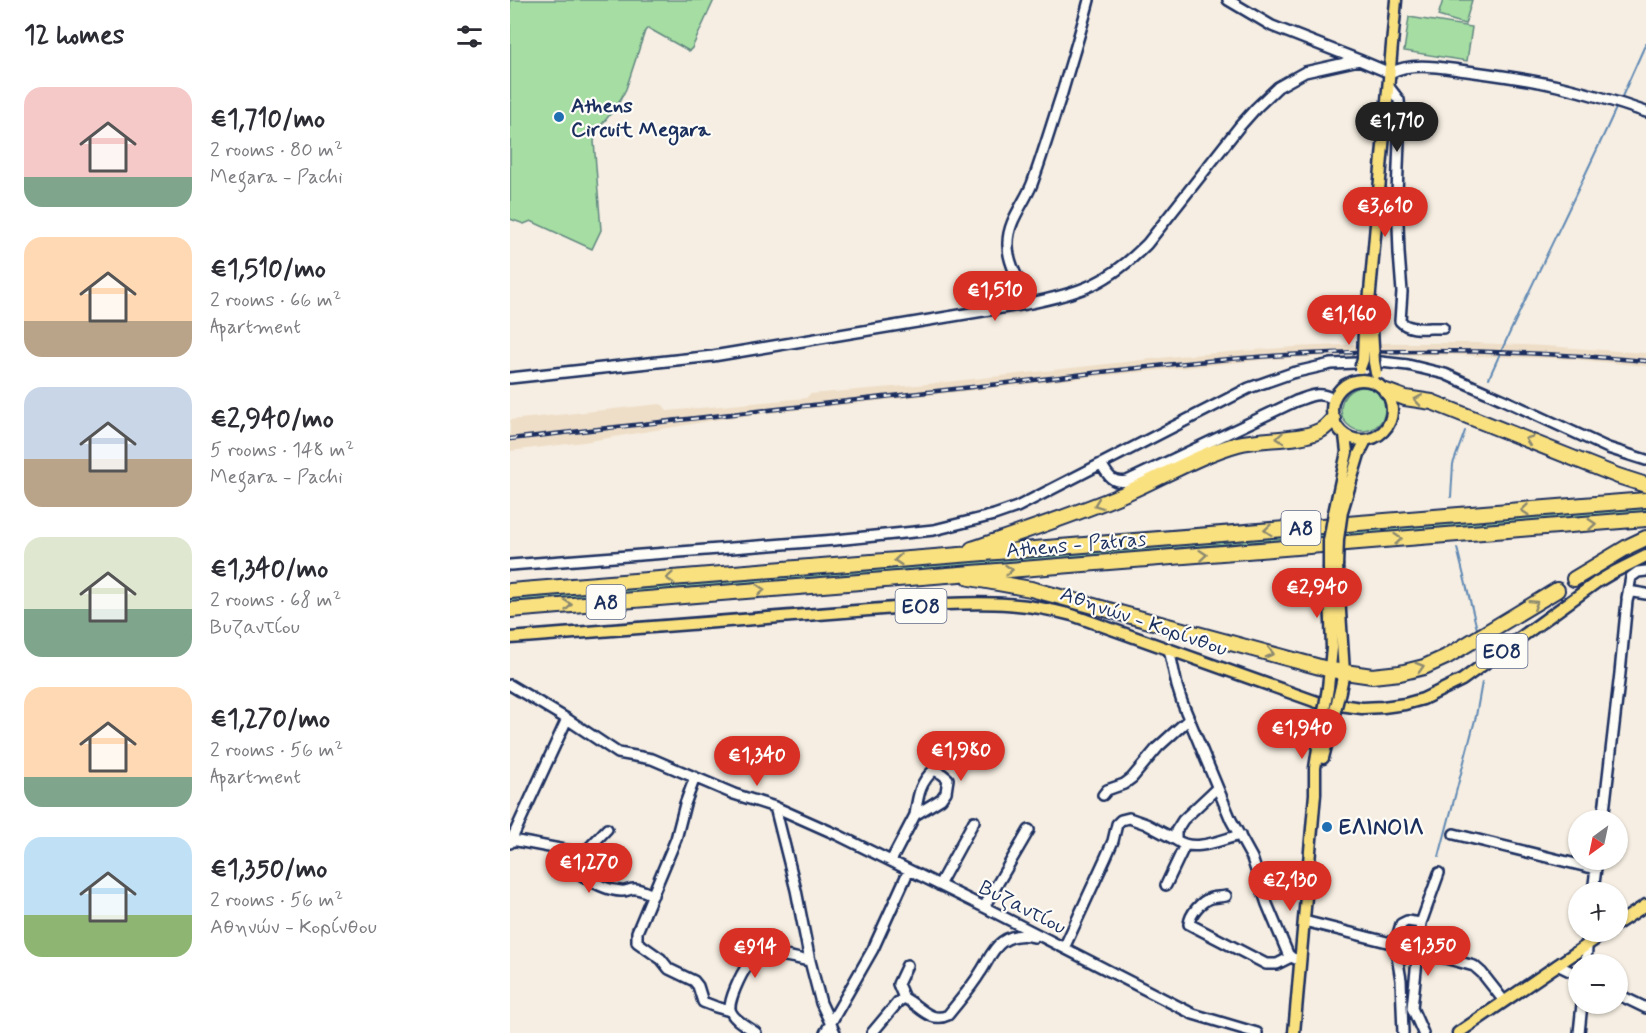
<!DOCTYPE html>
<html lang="en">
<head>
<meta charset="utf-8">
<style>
	body { margin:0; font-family:Mynerve,sans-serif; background:#f2f2f3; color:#2b2b33; height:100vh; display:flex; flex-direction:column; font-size:22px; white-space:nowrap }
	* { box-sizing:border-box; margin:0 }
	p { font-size:20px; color:#7c7c81 }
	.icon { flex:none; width:33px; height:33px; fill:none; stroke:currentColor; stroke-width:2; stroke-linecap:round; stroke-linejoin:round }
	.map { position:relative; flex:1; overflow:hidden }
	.side { display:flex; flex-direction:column; background:#fff; width:510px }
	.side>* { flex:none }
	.needle { width:39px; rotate:213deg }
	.tools { position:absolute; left:1058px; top:810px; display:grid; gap:12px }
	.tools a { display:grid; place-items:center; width:60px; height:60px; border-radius:50%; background:#fff; box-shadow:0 2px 4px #0004; font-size:30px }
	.price { position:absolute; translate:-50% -51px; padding:0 14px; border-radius:21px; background:#d93025; color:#fff; font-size:20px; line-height:39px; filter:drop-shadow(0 2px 3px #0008) }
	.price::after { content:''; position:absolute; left:50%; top:36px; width:18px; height:14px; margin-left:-9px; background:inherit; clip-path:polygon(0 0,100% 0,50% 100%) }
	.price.current { background:#222; color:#fff }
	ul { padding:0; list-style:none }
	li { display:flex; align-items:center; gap:18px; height:150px; padding:0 24px }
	li span { display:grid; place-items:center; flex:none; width:168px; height:120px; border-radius:18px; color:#555 }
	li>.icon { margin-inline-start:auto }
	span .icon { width:72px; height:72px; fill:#fffc; stroke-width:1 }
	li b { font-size:26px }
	h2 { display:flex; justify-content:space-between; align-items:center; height:72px; padding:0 24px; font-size:26px }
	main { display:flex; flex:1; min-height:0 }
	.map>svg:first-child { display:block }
	.built { fill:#eedec8 }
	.green { fill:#a5dda2; stroke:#608680; stroke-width:1.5 }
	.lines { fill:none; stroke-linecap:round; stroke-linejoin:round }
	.stream { stroke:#6189b4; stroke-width:2 }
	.minor-casing { stroke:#1b2f5e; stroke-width:14 }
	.major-casing { stroke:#1b2f5e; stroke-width:15 }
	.highway-casing { stroke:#1b2f5e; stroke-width:18 }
	.minor { stroke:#fdfcf7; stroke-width:9 }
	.major { stroke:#fae180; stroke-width:10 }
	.highway { stroke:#fae180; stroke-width:14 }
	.rail-casing { stroke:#1b2f5e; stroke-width:4.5 }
	.rail { stroke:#fdfcf7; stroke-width:2; stroke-dasharray:7; stroke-linecap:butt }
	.major-bridge-casing { stroke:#1b2f5e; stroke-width:15; stroke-linecap:butt }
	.major-bridge { stroke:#fae180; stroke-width:10 }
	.oneway { stroke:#8a886f }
	.poi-dot { fill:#1f6fb2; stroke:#fdfcf7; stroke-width:2 }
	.labels { text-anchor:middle; stroke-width:4.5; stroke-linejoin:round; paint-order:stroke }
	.shield { fill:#fdfcf7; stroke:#5f6c8c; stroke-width:1.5 }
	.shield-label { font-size:20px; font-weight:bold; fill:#1b2f5e }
	.poi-label { font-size:21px; font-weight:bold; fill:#1b2f5e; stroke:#fdfcf7; text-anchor:start }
	.street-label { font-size:21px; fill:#1b2f5e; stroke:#fdfcf7 }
</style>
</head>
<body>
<main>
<section class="side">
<h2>12 homes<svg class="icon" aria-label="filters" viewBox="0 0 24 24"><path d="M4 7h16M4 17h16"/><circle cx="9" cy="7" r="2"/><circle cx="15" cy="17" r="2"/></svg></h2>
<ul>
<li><span style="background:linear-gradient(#f6c9c9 75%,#7fa58c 0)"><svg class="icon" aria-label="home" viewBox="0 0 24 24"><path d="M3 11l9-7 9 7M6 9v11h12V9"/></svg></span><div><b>€1,710/mo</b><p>2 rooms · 80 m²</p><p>Megara - Pachi</p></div></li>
<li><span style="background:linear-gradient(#ffd9b3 70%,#b9a48a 0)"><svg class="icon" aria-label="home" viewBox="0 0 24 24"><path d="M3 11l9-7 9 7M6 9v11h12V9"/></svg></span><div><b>€1,510/mo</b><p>2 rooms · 66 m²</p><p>Apartment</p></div></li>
<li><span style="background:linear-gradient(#c9d6e8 60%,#b9a48a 0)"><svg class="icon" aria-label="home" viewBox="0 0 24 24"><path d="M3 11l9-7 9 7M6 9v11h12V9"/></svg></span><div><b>€2,940/mo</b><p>5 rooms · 148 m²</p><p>Megara - Pachi</p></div></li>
<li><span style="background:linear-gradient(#dfe7d0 60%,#7fa58c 0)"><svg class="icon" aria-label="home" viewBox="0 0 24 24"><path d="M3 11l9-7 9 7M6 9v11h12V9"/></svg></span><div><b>€1,340/mo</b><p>2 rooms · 68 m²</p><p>Βυζαντίου</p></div></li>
<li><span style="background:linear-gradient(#ffd9b3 75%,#7fa58c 0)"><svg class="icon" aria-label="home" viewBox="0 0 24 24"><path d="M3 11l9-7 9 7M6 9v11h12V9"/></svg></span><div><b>€1,270/mo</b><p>2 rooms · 56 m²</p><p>Apartment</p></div></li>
<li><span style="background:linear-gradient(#bfe0f5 65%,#8fb573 0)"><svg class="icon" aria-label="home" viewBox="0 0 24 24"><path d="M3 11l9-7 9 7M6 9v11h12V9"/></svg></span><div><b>€1,350/mo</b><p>2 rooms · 56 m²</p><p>Αθηνών - Κορίνθου</p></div></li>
</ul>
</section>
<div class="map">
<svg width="1136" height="1033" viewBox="0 0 1136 1033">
	<rect width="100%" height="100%" fill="#f6eee2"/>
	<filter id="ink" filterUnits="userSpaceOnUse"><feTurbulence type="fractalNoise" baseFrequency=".0167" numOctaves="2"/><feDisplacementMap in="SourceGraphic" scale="12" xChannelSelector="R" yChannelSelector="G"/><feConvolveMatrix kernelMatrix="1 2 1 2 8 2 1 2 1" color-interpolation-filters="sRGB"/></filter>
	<g filter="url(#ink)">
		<!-- built -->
		<path class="built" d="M874 343H966L1036 346 1136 353V366L1060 359 941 355H843L761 359 572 378 217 418 74 442 0 451V420L150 404 154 406 157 411 296 398 300 394 418 384 668 356 784 347Z"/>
		<!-- green -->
		<path class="green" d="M0 0H204L182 48 179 51 138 28 135 31 116 89 107 106 88 129 84 141 91 230 82 249 21 221 14 224 0 219Z
			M933 0H962L955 24 928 16Z
			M899 17 962 27 957 61 894 51Z
			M831 409a22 22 0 1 1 44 0a22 22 0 1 1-44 0Z
			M1136 507V512L0 602V598Z"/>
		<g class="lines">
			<!-- stream -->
			<path class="stream" d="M1110 101 1136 43
				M979 378C1020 286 1066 197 1107 106
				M941 497 943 464 955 431
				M947 548 967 629
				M929 857 966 716 972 682"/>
			<!-- minor casing -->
			<g class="minor-casing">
				<path id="minor" d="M718 0 762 26 849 60
					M879 87 889 100 890 113 887 195 889 253 892 292 890 321C900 332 919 327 933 328
					M520 303C512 285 497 264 498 243 498 221 514 204 522 184 533 154 542 123 552 93 561 62 571 31 579 0
					M0 378 203 356 516 304C571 293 597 284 637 244L729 127 746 108 768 87 795 72 849 60 880 73C902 61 933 68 957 71 987 75 1018 79 1048 86 1078 93 1107 102 1136 112
					M592 465C598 476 603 484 617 481L786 401C801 396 809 391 823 399
					M0 565 325 540 424 530 484 515 507 507 739 388 782 373 821 364 871 362 898 365 935 374 994 400 1098 448 1136 460
					M1117 598 1121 577 1128 572 1136 571
					M659 649 667 686 672 702 721 820 742 858 757 904 778 954 781 957 790 961
					M0 685 57 719 108 753 142 759 224 794 265 807 286 890 300 961 311 1003 325 1033
					M185 777 175 804 166 839 127 932V942L151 959 159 969 184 981 188 986 193 1002 206 1007 220 1011
					M707 788 673 820 666 831V840C684 853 710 840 730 835
					M593 795 597 790 614 784 622 778 648 747 679 719
					M265 807 328 835 474 907 683 1014 747 1033
					M1093 820 1110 673 1117 601 1119 594 1124 592 1136 594
					M944 834 1086 869
					M2 840 71 853 75 852 97 829
					M0 843 57 719
					M45 848C54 867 90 890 111 891 116 892 121 888 125 889 131 889 138 893 143 895
					M381 861 405 815 431 799 436 792 438 779 432 774 424 770C409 783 408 797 405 815
					M429 885 464 821
					M656 885 675 845
					M1083 892 1087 860
					M716 896C711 897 705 897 701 898 691 901 680 914 679 924L756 964H767L781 957
					M474 907 519 830
					M794 921 885 944 964 966 972 973 994 1001
					M911 923 902 1008 913 1033
					M554 948 596 857 603 841 607 824 611 820 619 818 636 824 666 840
					M1076 964 1078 932
					M1047 965 1068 975
					M1107 994 1136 1008
					M394 998 388 984 397 965
					M246 1033C239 1027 225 1021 221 1012 216 1004 232 972 238 965 241 960 247 956 253 955 266 952 287 959 300 961
					M315 1033 363 949 399 870
					M362 1033 388 1002 394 998C409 1005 420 1024 438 1015 449 1001 461 988 470 973 477 963 482 949 492 942 502 935 513 934 524 937
					M893 1033 891 980 885 944 891 924 897 921 911 923 929 873
					M1069 1033 1072 1004"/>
			</g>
			<!-- major casing -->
			<g class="major-casing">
				<path id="major" d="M854 329 859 303 886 0
					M822 410a30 30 0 1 1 60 0a30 30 0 1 1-60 0Z
					M832 511 849 454 856 440
					M824 513 837 452 835 435
					M827 566 834 672 830 691
					M0 638 436 604C482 602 517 603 562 615L807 702 852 708 873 707 895 704 913 699 952 680 1087 582 1104 572 1136 556
					M818 688 822 648 819 568
					M813 758 820 730
					M1107 924 1136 905
					M784 1033 805 794V768L811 729
					M948 1033 1096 932"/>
			</g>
			<!-- highway casing -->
			<g class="highway-casing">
				<path id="highway" d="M876 391 895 398 922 402 1108 476 1136 485
					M462 549C512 532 561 516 609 496 648 480 688 455 728 444 751 438 789 441 809 431 815 429 819 423 823 419
					M460 578 521 589 821 670 862 676 890 673 914 667 936 657 1047 590
					M1064 579 1119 546 1136 538
					M0 591 1136 500
					M0 610 1136 519"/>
			</g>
			<!-- minor -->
			<use href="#minor" class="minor"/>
			<!-- major -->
			<use href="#major" class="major"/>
			<!-- highway -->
			<use href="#highway" class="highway"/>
			<!-- rail casing -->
			<g class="rail-casing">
				<path id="rail" d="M0 439C154 422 308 405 462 387 573 375 686 359 798 354 911 348 1024 351 1136 361"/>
			</g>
			<!-- rail -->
			<use href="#rail" class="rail"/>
			<!-- major-bridge casing -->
			<g class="major-bridge-casing">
				<path id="major-bridge" d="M862 330 864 362 866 373
					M850 368 853 360 854 329
					M827 566 828 539 832 511
					M819 568V541L824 513
					M811 729 818 688
					M820 730 830 691"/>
			</g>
			<!-- major-bridge -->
			<use href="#major-bridge" class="major-bridge"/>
		</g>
		<!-- one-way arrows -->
		<defs><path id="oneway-chevron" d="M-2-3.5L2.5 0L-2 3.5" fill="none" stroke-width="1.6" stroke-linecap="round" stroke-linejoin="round" transform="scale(1.5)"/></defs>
		<g class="oneway">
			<use href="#oneway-chevron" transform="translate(908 400) rotate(-171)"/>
			<use href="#oneway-chevron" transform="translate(770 438) rotate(175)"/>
			<use href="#oneway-chevron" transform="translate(1019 440) rotate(-159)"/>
			<use href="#oneway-chevron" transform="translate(588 504) rotate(159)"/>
			<use href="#oneway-chevron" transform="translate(1015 510) rotate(175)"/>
			<use href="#oneway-chevron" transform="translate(1082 524) rotate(-5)"/>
			<use href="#oneway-chevron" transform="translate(758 530) rotate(175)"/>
			<use href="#oneway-chevron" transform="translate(888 539) rotate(-5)"/>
			<use href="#oneway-chevron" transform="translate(693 555) rotate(-5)"/>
			<use href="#oneway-chevron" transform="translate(388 560) rotate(175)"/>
			<use href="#oneway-chevron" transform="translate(499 570) rotate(-5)"/>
			<use href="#oneway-chevron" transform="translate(160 578) rotate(175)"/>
			<use href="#oneway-chevron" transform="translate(251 590) rotate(-5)"/>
			<use href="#oneway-chevron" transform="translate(1024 604) rotate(-32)"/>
			<use href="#oneway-chevron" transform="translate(58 605) rotate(-5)"/>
			<use href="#oneway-chevron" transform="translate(760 653) rotate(15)"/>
			<use href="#oneway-chevron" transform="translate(910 667) rotate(-17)"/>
		</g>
	</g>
	<!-- markers -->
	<g class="poi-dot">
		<circle cx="49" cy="117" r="6"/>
		<circle cx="817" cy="827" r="6"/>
	</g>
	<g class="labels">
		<!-- shield labels -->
		<g class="shield">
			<rect x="771.5" y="511" width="39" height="34" rx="4.5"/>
			<rect x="76.5" y="585" width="39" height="34" rx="4.5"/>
			<rect x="385.5" y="589" width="51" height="34" rx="4.5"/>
			<rect x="966.5" y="634" width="51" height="34" rx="4.5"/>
		</g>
		<g class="shield-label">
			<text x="791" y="535">Α8</text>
			<text x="96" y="609">Α8</text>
			<text x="411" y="613">ΕΟ8</text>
			<text x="992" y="658">ΕΟ8</text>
		</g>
		<!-- poi labels -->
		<g class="poi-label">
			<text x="61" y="112">Athens<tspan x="61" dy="24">Circuit Megara</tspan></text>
			<text x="829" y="834">ΕΛΙΝΟΙΛ</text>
		</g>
		<!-- street labels -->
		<g class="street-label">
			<text transform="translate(566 544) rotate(-5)" y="7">Athens - Patras</text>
			<text transform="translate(634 621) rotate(19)" y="7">Αθηνών - Κορίνθου</text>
			<text transform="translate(513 907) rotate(27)" y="7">Βυζαντίου</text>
		</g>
	</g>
</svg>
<div class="tools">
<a><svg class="needle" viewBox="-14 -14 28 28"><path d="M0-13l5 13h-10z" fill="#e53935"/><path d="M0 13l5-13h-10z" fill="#7c7c81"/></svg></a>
<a>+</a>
<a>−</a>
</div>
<b class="price current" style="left:887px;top:153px">€1,710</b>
<b class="price" style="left:875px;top:238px">€3,610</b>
<b class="price" style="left:485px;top:322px">€1,510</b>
<b class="price" style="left:839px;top:346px">€1,160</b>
<b class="price" style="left:807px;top:619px">€2,940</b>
<b class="price" style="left:792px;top:760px">€1,940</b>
<b class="price" style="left:451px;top:782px">€1,980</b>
<b class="price" style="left:247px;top:787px">€1,340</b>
<b class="price" style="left:79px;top:894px">€1,270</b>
<b class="price" style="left:780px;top:912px">€2,130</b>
<b class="price" style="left:918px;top:977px">€1,350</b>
<b class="price" style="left:245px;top:979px">€914</b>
</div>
</main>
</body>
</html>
